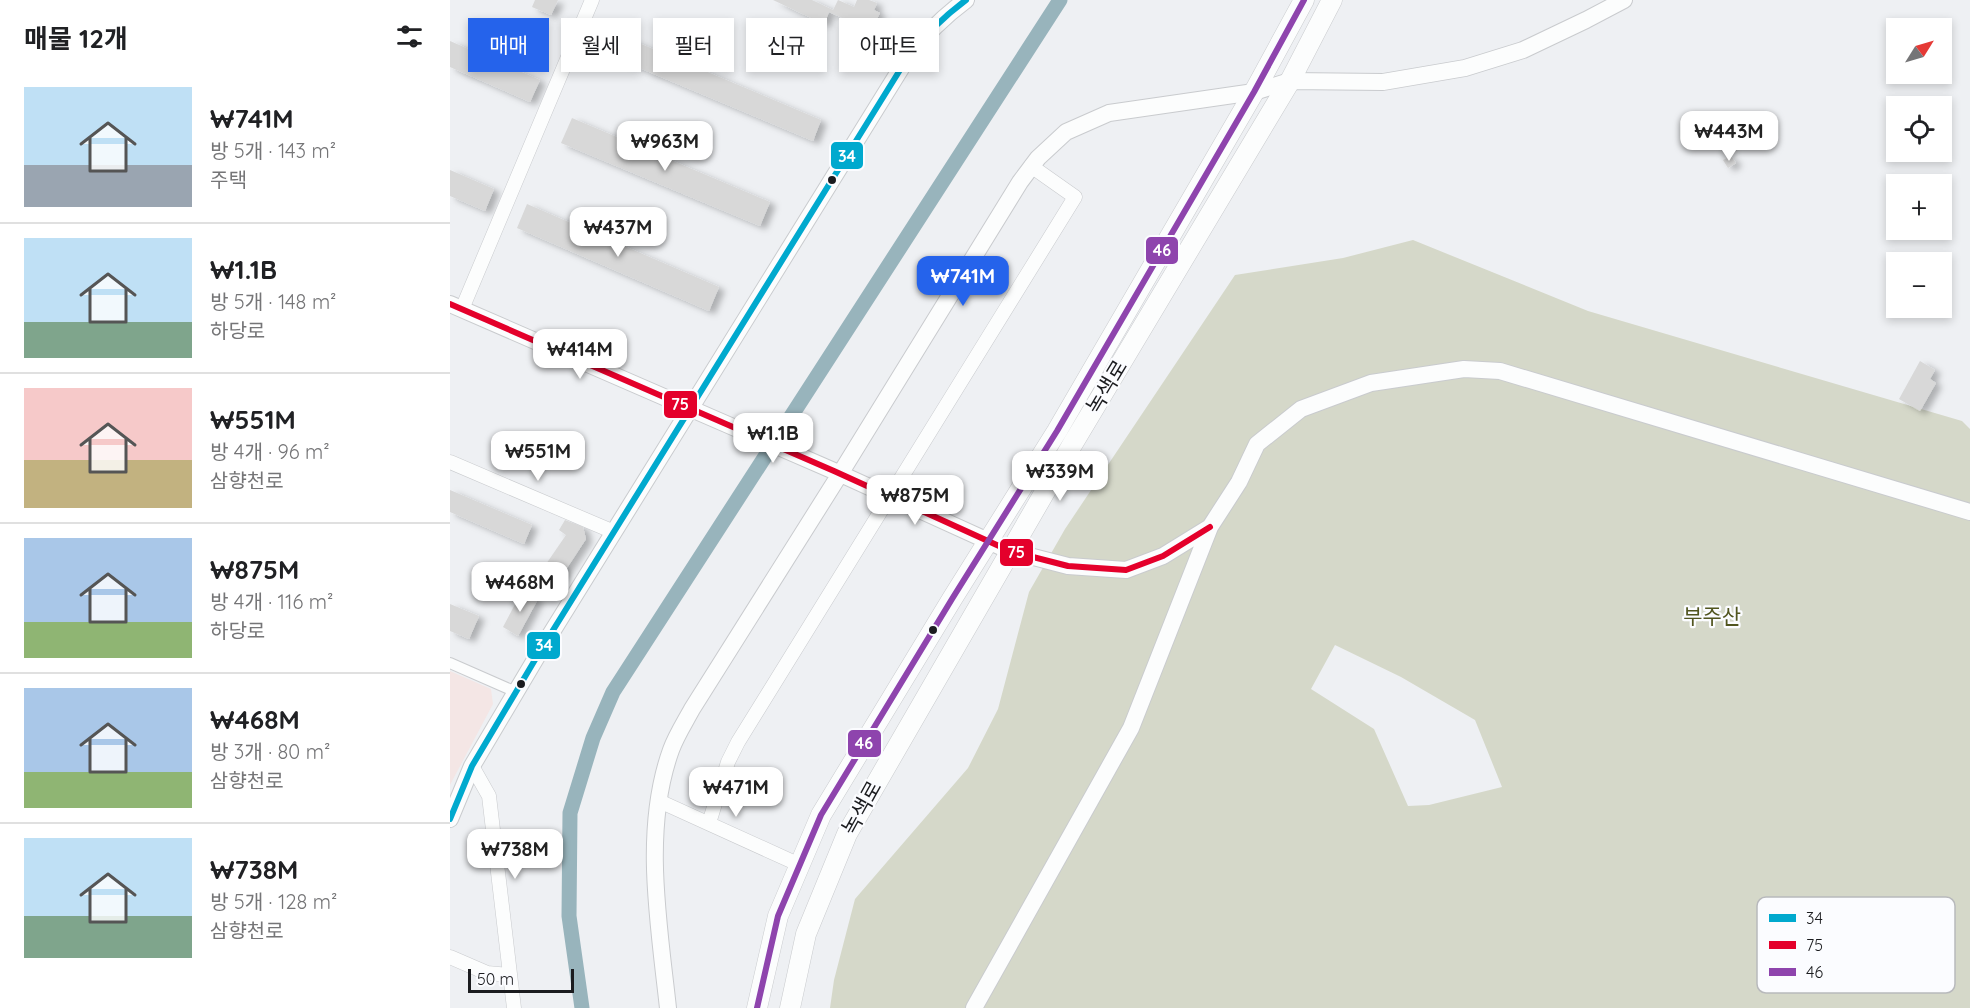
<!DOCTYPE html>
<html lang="ko">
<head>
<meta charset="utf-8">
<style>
	body { margin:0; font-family:Quicksand,"Noto Sans KR",sans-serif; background:#f6f6f6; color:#202124; height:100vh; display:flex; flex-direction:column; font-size:22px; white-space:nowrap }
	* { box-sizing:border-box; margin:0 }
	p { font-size:20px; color:#757577 }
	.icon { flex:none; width:33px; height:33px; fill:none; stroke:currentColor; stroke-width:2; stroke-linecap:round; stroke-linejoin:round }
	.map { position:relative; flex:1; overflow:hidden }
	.sheet { display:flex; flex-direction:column; background:#fff; width:450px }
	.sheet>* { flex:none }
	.hud { position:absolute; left:18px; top:18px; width:570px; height:54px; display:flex; gap:12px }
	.needle { width:39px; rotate:53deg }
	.buttons { position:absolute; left:1436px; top:18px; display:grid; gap:12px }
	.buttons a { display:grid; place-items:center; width:66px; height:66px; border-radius:0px; background:#fff; box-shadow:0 3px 9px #0003; font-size:30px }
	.scale { position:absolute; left:18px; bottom:15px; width:106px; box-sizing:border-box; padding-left:6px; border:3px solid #1b1c1f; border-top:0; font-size:16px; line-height:21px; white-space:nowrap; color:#1b1c1f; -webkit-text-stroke:4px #fbfcff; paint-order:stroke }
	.price { position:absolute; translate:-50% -51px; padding:0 14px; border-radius:12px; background:#fff; color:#222; font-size:20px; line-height:39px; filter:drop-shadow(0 2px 3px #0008) }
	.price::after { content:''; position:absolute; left:50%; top:36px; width:18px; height:14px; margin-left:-9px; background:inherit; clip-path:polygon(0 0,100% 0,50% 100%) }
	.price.selected { background:#2563eb; color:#fff }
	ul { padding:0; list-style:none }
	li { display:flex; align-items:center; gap:18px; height:150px; padding:0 24px }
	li+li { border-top:2px solid #e0e0e0 }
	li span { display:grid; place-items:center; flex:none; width:168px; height:120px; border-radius:0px; color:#555 }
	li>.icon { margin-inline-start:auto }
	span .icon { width:72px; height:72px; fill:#fffc; stroke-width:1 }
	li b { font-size:26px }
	h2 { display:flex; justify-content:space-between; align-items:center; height:72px; padding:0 24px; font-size:26px }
	.chip { padding:0 21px; border-radius:0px; background:#fff; box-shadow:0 3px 9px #0003; font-size:21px; line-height:54px }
	.chip.selected { background:#2563eb; color:#fff }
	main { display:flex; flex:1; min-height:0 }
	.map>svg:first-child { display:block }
	.education { fill:#f4e6e5 }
	.green { fill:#d5d8c9; fill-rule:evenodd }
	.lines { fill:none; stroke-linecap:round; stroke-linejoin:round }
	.canal { stroke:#98b4bc; stroke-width:15 }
	.building { fill:#d8d8d8; filter:url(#shadow) }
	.pedestrian-casing { stroke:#c9cbce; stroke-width:12 }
	.minor-casing { stroke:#c9cbce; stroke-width:15 }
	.tertiary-casing { stroke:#c9cbce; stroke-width:18 }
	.secondary-casing { stroke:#c9cbce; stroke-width:21 }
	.pedestrian { stroke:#fcfdfd; stroke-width:10 }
	.minor { stroke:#fcfdfd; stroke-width:14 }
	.tertiary { stroke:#fcfdfd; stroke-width:16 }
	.secondary { stroke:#fcfdfd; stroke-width:20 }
	.bus-1-casing { stroke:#fbfcff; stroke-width:10 }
	.bus-2-casing { stroke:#fbfcff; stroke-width:10 }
	.bus-3-casing { stroke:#fbfcff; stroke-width:10 }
	.bus-1 { stroke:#00a9ce; stroke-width:6 }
	.bus-2 { stroke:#e4002b; stroke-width:6 }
	.bus-3 { stroke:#8e44ad; stroke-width:6 }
	.bus-dot { fill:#1b1c1f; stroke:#fbfcff; stroke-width:2 }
	.labels { text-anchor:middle; stroke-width:4.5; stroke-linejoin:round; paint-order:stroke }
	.street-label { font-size:21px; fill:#1b1c1f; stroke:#fbfcff }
	.park-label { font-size:21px; fill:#51551f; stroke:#fbfcff }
	.key { fill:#fbfcff; stroke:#b8b9bc; stroke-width:1.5 }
	.key-label { font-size:16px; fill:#1b1c1f }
	.line-badge { stroke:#fbfcff; stroke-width:2 }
	.badge-label { font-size:16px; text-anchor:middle; font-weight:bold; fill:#fff }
</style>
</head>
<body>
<main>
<section class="sheet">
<h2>매물 12개<svg class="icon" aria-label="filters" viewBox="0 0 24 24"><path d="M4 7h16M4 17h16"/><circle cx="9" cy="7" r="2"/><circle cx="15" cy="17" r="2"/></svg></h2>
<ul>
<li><span style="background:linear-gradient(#bfe0f5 65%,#9aa5b1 0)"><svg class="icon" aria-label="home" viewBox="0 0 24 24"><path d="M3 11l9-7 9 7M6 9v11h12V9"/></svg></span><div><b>₩741M</b><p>방 5개 · 143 m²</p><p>주택</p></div></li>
<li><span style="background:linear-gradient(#bfe0f5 70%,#7fa58c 0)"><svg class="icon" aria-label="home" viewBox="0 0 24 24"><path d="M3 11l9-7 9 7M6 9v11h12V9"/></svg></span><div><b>₩1.1B</b><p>방 5개 · 148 m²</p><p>하당로</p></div></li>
<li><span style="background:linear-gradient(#f6c9c9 60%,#c2b280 0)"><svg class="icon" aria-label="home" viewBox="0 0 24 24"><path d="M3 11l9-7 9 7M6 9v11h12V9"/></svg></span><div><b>₩551M</b><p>방 4개 · 96 m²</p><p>삼향천로</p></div></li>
<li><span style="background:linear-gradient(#a9c7e8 70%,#8fb573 0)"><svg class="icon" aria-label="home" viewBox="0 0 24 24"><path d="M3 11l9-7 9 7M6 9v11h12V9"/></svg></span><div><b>₩875M</b><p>방 4개 · 116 m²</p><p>하당로</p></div></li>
<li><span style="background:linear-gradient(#a9c7e8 70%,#8fb573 0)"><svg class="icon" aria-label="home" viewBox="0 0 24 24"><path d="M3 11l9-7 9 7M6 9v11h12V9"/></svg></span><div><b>₩468M</b><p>방 3개 · 80 m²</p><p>삼향천로</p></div></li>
<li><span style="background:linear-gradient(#bfe0f5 65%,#7fa58c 0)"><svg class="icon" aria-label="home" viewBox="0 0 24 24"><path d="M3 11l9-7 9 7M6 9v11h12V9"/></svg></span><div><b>₩738M</b><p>방 5개 · 128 m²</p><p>삼향천로</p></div></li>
</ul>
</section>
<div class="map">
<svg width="1520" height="1008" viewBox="0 0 1520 1008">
	<defs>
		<filter id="shadow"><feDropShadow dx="6" dy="3.5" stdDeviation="3" flood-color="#0004"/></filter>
	</defs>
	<rect width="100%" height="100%" fill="#eef0f3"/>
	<!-- education -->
	<path class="education" d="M0 671 41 689 43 704 0 785Z"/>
	<!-- green -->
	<path class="green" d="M963 240 1138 311 1512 421 1520 429V1008H380L384 980 405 899 518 768 548 709 579 592 615 529 785 275 893 258ZM885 645 951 677 1025 720 1052 787 979 805 958 806 924 729 861 689Z"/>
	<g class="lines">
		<!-- canal -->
		<path class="canal" d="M132 1008 119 916 120 813 143 738 163 692 610 0"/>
	</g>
	<!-- building -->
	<path class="building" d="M85 0H108L101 15 82 7Z
		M323 0H362L383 10 388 0 404 7 407 0H419L427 3 424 10 430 13 418 37 404 30 406 24 379 12 374 24Z
		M165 33 371 120 363 141 156 54Z
		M0 41 90 80 80 102 0 67Z
		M122 118 320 202 310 226 111 143Z
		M1281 156 1286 163 1278 168 1273 160Z
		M0 170 44 189 35 211 0 196Z
		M77 204 269 287 259 311 67 228Z
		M1470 361 1485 370 1480 379 1486 383 1470 411 1449 399Z
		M0 490 82 525 74 544 0 512Z
		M115 520 133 527 136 539 111 577 94 567 116 535 109 530Z
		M72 591 88 599 68 636 53 627Z
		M0 604 29 616 19 639 0 631Z"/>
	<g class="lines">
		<!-- pedestrian casing -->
		<g class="pedestrian-casing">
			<path id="pedestrian" d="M0 663 66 692"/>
		</g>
		<!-- minor casing -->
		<g class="minor-casing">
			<path id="minor" d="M12 309 142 0
				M0 462 164 532
				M22 766 39 796 64 1008
				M209 801 350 865
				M259 823 278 762 288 742 625 197 581 166
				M0 957 37 973 60 975"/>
		</g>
		<!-- tertiary casing -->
		<g class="tertiary-casing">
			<path id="tertiary" d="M0 304 384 471 560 551 618 566 676 570 713 556 760 527
				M0 819 22 766 92 648 458 57C475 35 493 17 516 0
				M218 1008C209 925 192 830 221 750 226 736 235 722 242 709L390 474 570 182 588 158 616 132 659 113 804 92 840 81 933 82 1015 68 1073 50 1136 20 1174 0
				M524 1008 681 728 760 527 789 482 807 444 851 409 921 383 1014 369 1050 371 1520 512"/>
		</g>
		<!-- secondary casing -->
		<g class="secondary-casing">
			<path id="secondary" d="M307 1008 328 916 371 815 502 599 607 431 804 92 854 0
				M340 1008 356 934 397 834 622 445 840 81 882 0"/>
		</g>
		<!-- pedestrian -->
		<use href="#pedestrian" class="pedestrian"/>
		<!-- minor -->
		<use href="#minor" class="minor"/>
		<!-- tertiary -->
		<use href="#tertiary" class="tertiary"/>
		<!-- secondary -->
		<use href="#secondary" class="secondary"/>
		<!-- bus-1 casing -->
		<g class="bus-1-casing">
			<path id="bus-1" d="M0 819 22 766 92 648 458 57C475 35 493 17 516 0"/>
		</g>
		<!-- bus-2 casing -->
		<g class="bus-2-casing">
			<path id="bus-2" d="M0 304 384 471 560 551 618 566 676 570 713 556 760 527"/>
		</g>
		<!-- bus-3 casing -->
		<g class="bus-3-casing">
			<path id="bus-3" d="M307 1008 328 916 371 815 502 599 607 431 804 92 854 0"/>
		</g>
		<!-- bus-1 -->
		<use href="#bus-1" class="bus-1"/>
		<!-- bus-2 -->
		<use href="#bus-2" class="bus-2"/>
		<!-- bus-3 -->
		<use href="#bus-3" class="bus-3"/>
	</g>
	<!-- markers -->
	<g class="bus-dot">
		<circle cx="382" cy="180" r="5"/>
		<circle cx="483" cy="630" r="5"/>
		<circle cx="71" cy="684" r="5"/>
	</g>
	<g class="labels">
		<!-- street labels -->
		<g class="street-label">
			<text transform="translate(657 387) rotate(-59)" y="7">녹색로</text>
			<text transform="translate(412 808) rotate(-61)" y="7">녹색로</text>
		</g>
		<!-- park labels -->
		<g class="park-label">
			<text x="1262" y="624">부주산</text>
		</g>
	</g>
	<!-- legend -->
	<rect x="1307" y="897" width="198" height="96" rx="9" class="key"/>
	<rect x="1319" y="914" width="27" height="8" fill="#00a9ce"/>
	<rect x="1319" y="941" width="27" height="8" fill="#e4002b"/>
	<rect x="1319" y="968" width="27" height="8" fill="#8e44ad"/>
	<g class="key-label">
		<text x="1356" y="924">34</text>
		<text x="1356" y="951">75</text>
		<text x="1356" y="978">46</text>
	</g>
	<g class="line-badge">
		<rect x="380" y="141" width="34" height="29" rx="6" fill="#00a9ce"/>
		<rect x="695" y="236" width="34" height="29" rx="6" fill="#8e44ad"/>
		<rect x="213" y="390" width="35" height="29" rx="6" fill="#e4002b"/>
		<rect x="549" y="538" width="35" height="29" rx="6" fill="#e4002b"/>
		<rect x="76" y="631" width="35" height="29" rx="6" fill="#00a9ce"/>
		<rect x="397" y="729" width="35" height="29" rx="6" fill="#8e44ad"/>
	</g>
	<g class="badge-label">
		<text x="397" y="162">34</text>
		<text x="712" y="256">46</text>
		<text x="230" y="410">75</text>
		<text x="566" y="558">75</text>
		<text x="94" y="651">34</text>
		<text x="414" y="749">46</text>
	</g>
</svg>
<div class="buttons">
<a><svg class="needle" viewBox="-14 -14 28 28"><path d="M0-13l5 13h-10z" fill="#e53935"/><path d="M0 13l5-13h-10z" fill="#757577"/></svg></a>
<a><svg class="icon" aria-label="locate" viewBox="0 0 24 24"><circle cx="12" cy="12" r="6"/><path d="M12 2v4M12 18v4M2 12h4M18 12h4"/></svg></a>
<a>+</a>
<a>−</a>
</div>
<div class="scale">50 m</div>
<b class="price" style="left:1279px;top:162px">₩443M</b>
<b class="price" style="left:215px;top:172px">₩963M</b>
<b class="price" style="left:168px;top:258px">₩437M</b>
<b class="price selected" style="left:513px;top:307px">₩741M</b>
<b class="price" style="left:130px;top:380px">₩414M</b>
<b class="price" style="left:323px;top:464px">₩1.1B</b>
<b class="price" style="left:88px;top:482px">₩551M</b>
<b class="price" style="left:610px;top:502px">₩339M</b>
<b class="price" style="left:465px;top:526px">₩875M</b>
<b class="price" style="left:70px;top:613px">₩468M</b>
<b class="price" style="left:286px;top:818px">₩471M</b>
<b class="price" style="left:65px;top:880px">₩738M</b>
<div class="hud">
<a class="chip selected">매매</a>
<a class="chip">월세</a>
<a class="chip">필터</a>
<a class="chip">신규</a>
<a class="chip">아파트</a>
</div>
</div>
</main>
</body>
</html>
